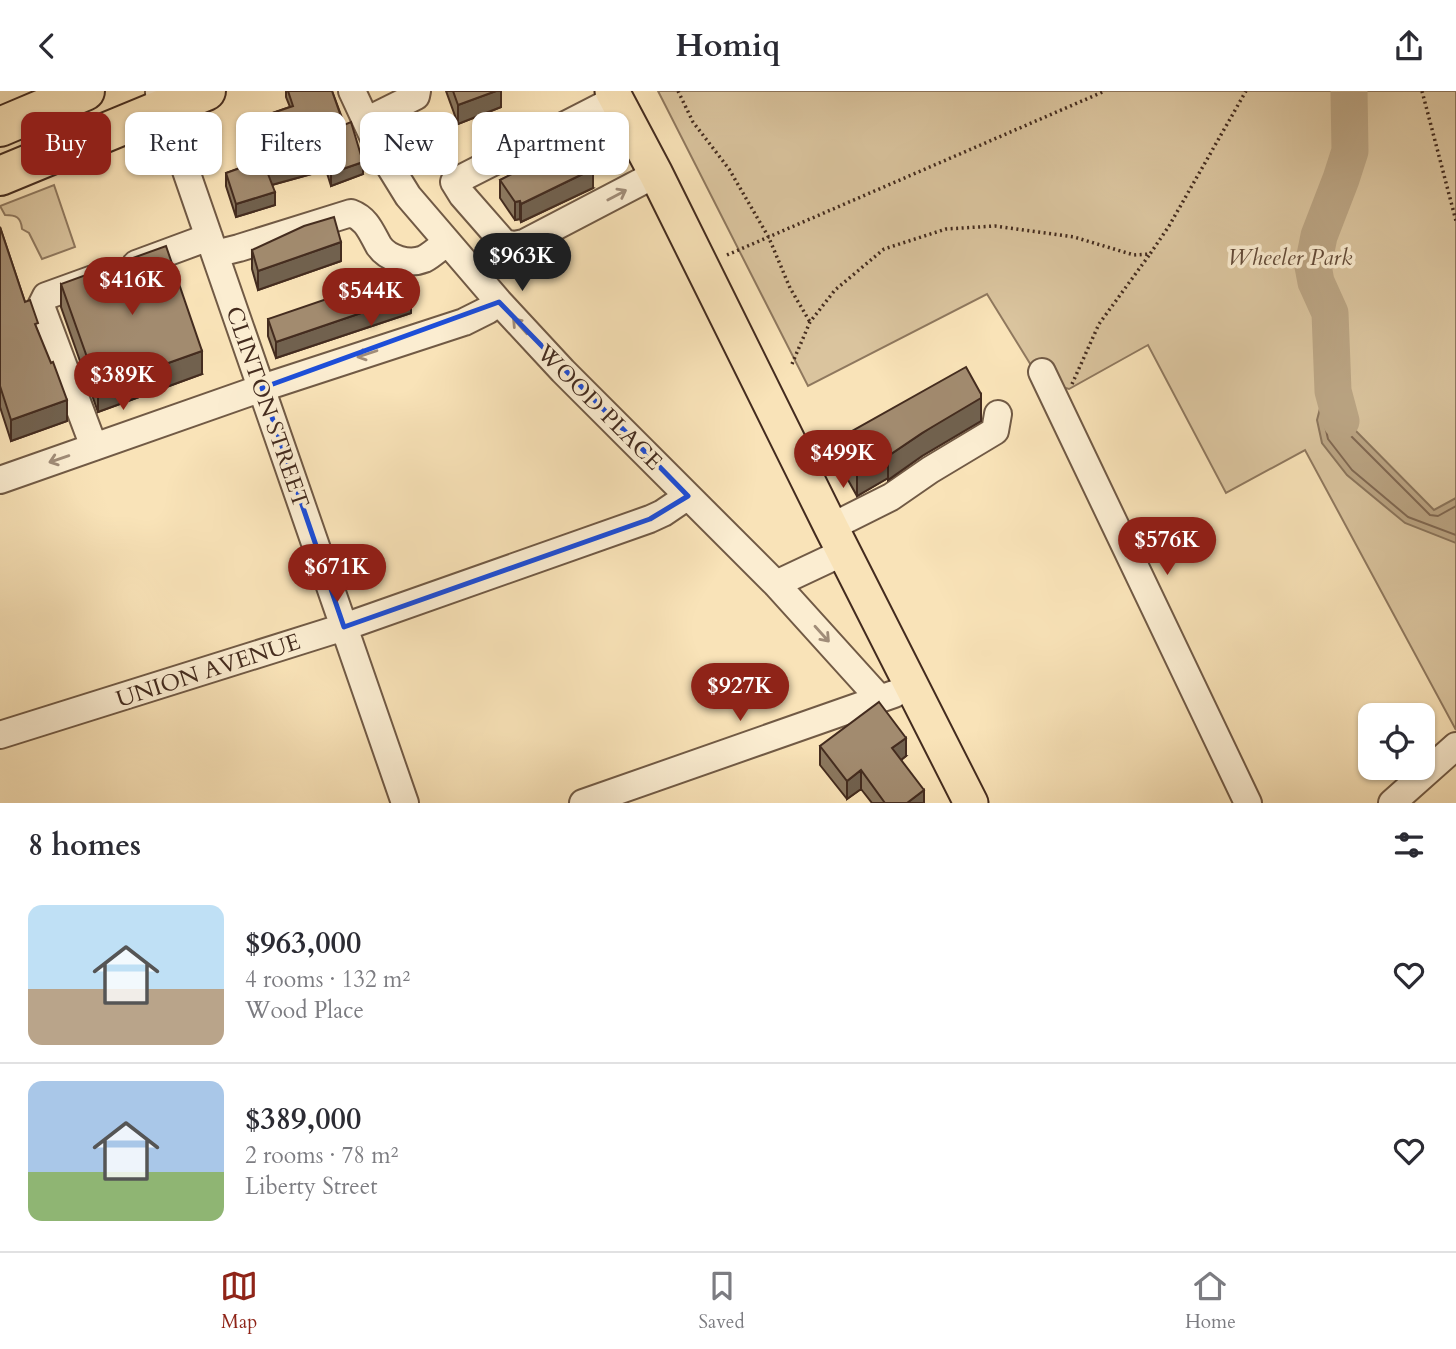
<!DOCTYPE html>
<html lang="en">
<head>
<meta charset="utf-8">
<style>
	body { margin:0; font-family:Cardo,serif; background:#f7f7f7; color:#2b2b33; height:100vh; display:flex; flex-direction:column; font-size:26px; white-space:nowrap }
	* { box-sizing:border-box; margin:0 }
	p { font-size:23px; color:#7c7c81 }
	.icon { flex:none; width:38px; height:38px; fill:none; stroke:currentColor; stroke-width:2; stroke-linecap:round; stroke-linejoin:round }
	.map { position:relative; height:712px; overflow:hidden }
	.drawer { display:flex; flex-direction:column; background:#fff; flex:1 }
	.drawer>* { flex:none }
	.hud { position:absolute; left:21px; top:21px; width:700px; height:63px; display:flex; gap:14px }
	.buttons { position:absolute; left:1358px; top:612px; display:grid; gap:14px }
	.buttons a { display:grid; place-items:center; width:77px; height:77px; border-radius:14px; background:#fff; box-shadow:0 2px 5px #0004; font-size:35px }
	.price { position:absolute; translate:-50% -60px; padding:0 16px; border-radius:24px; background:#8f2418; color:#fff; font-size:23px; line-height:46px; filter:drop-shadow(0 2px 4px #0008) }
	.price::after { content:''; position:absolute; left:50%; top:42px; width:21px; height:16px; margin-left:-10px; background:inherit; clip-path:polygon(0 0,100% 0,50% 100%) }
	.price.on { background:#222; color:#fff }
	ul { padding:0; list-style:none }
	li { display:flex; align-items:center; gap:21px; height:175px; padding:0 28px }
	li+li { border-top:2px solid #e1e1e2 }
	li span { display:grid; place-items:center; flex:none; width:196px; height:140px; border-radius:14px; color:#555 }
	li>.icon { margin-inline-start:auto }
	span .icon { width:84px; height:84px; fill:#fffc; stroke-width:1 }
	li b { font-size:30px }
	h2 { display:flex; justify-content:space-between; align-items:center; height:84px; padding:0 28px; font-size:30px }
	.pill { padding:0 24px; border-radius:14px; background:#fff; box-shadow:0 2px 5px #0004; font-size:24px; line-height:63px }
	.pill.on { background:#8f2418; color:#fff }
	header { display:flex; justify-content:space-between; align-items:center; height:91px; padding:0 28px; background:#fff; font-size:32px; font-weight:700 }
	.tab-bar { display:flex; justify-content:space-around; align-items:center; height:98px; border-top:2px solid #e1e1e2; background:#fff; font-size:19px; color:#7c7c81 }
	.tab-bar a { display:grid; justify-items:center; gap:4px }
	.tab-bar .on { color:#8f2418 }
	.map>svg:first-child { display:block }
	.green { fill:#dac49e; stroke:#8f785e; stroke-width:2 }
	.water { fill:#bba584; stroke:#8b755c; stroke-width:2 }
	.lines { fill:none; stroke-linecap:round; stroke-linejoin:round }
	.shore { stroke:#806852; stroke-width:2 }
	.river { stroke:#bba584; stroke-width:37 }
	.minor-casing { stroke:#715a45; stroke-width:30 }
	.major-casing { stroke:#442c1f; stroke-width:37 }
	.highway-casing { stroke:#442c1f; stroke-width:42 }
	.path { stroke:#442c1f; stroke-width:3.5; stroke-dasharray:2 3.5; stroke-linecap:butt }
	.minor { stroke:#fbedd1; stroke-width:26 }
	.major { stroke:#f9e3b8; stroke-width:33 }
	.highway { stroke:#f9e3b8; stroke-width:38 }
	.wall { fill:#8b785f; stroke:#442c1f; stroke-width:2 }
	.shaded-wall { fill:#71614e; stroke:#442c1f; stroke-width:2 }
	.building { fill:#a28b6f; stroke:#442c1f; stroke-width:2 }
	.oneway { stroke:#a08c78 }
	.marked { fill:none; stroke:#1d4ed8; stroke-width:5; stroke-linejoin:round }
	.labels { text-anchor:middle; stroke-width:7; stroke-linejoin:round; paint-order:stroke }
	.park-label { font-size:23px; font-style:italic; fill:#624a38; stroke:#fbedd1 }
	.street-label { font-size:23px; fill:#442c1f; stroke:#fbedd1 }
</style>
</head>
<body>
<header><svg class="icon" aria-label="back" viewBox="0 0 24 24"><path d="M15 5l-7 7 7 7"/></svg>Homiq<svg class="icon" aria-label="share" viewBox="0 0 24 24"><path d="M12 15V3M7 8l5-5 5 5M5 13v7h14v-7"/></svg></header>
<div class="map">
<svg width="1456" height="712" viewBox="0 0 1456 712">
	<rect width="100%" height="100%" fill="#f9e3b8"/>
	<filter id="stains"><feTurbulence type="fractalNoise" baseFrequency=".00286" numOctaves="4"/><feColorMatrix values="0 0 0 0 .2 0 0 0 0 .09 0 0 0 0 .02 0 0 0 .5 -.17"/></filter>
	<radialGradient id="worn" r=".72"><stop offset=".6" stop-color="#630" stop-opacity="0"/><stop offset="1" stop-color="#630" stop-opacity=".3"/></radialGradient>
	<!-- green -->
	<path class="green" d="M658 0H1456V639L1305 359 1226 402 1148 254 1069 298 1066 297 1050 305 987 203 808 295Z
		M54 94 75 156 42 168 29 142 22 138C21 126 16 124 5 124L0 115Z"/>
	<!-- water -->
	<path class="water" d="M1332 280 1349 333 1434 419 1456 407V452L1405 432 1347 384 1322 352 1317 329 1324 302Z"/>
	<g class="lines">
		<!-- shore -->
		<path class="shore" d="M1456 415 1438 425 1430 424 1344 338 1335 312 1332 311 1329 312 1324 330 1328 348 1352 379 1408 426 1456 444"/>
		<!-- river -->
		<path class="river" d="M1341 330 1333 300 1330 222 1316 191 1313 175 1319 145 1341 88 1350 60 1349 0"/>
		<!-- minor casing -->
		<g class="minor-casing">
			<path id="minor" d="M352 0 379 58 408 105 499 211 563 280 776 493 880 608
				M159 2 405 712
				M616 8 454 91 462 104 504 152 514 154 524 152 656 83
				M366 30 416 5 417 0
				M215 163 239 157 351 122C367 128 371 141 379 155 388 168 409 174 424 168 432 164 440 156 447 151
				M136 173 209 146
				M93 188 46 205 41 215 94 356
				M1042 281 1248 712
				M0 389 262 297 464 231 488 219 499 211
				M831 436 891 406 930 379 995 340 998 323
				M776 493 844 461
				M0 644 344 536 650 428 663 422 688 405
				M583 712 894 603
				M1392 712 1456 655"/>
		</g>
		<!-- major casing -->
		<g class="major-casing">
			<path id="major" d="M612 0 656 83 831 436 971 712"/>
		</g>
		<!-- highway casing -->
		<g class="highway-casing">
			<path id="highway" d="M0 36 85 0
				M0 85 206 0"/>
		</g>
		<!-- path -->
		<path class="path" d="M678 0 693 31 729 78 769 147 790 197 810 231
			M1422 0 1456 130
			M727 164 1105 0
			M792 273 810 231 835 199 884 158 946 138 995 135 1074 146 1134 164 1150 163 1169 135 1246 0
			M1072 293 1099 233 1150 163"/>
		<!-- minor -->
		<use href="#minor" class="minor"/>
		<!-- major -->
		<use href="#major" class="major"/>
		<!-- highway -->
		<use href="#highway" class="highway"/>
	</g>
	<!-- wall -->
	<path class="wall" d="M286 0H332L363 83 331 95 326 79 272 94 275 114 236 126 226 95V82L259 70 249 43V30L290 16 286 6Z
		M446 0H501V16L458 33Z
		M518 75 593 97 521 131 520 128 515 129 500 107V89L518 80Z
		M0 136 25 211 38 241 67 330 11 350 0 316Z
		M252 159 341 170 258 199 252 178Z
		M61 193 202 283 98 321 61 216Z
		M411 222 276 267 268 245V228Z
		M981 327V330L922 365 888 389V387L857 405 838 371V348Z
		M820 655 906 665 901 669 924 712H872L861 698 847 708 820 674Z"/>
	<!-- shaded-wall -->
	<path class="shaded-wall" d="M496 0H501V16L458 33V14Z
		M326 67V79L268 95V83Z
		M363 71V83L331 95V82Z
		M593 78V97L521 131V113Z
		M275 101V114L236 126V113Z
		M520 110V128L515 129V111Z
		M341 151V170L258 199V180Z
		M411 205V222L276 267V251Z
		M202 260V283L98 321V297Z
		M981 303V330L922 365 888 389V365Z
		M67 309V330L11 350V329Z
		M888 364V387L857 405V381Z
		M906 647V665L892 676V657Z
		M861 679V698L847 708V690Z
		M924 699V712H907Z"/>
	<!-- building -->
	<path class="building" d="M288 0H332L344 34 351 31 363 71 331 82 326 67 268 83 275 101 236 113 226 82 263 69 249 30 293 15Z
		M453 0H496L458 14Z
		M577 45 593 78 521 113 520 110 515 111 500 89 520 79 518 75Z
		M334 126 341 151 258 180 252 159 304 135Z
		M0 136 25 211 30 209 38 232 35 233 51 272 53 271 67 309 11 329 0 295Z
		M166 155 202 260 98 297 61 193Z
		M402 180 411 205 276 251 268 228 359 197V195Z
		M966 276 981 303V307L922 342 888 365V364L857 381 838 348Z
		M879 611 906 647 892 657 924 699 907 712H885L861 679 847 690 820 655Z"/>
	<!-- one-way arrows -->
	<defs><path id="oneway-shaft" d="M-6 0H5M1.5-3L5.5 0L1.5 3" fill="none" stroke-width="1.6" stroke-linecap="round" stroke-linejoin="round" transform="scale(1.75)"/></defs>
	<g class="oneway">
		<use href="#oneway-shaft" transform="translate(617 104) rotate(-28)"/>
		<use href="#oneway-shaft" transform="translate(520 235) rotate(-132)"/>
		<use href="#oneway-shaft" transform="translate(367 263) rotate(162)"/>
		<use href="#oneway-shaft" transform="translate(59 368) rotate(161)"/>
		<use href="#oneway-shaft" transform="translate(822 543) rotate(48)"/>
	</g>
	<!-- marked area -->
	<path class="marked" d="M499 211 688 405 650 428 344 536 262 297Z"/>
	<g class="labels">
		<!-- park labels -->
		<g class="park-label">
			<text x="1290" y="174">Wheeler Park</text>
		</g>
		<!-- street labels -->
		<g class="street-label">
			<text transform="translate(268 316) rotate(71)" y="8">CLINTON STREET</text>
			<text transform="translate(600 316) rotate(45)" y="8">WOOD PLACE</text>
			<text transform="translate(208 579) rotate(-18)" y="8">UNION AVENUE</text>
		</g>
	</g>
	<rect width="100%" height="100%" filter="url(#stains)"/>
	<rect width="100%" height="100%" fill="url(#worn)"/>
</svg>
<div class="buttons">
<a><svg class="icon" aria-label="locate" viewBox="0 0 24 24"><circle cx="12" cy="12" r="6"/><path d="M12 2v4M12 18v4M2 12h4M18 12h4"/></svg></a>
</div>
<b class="price on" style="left:522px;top:202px">$963K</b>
<b class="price" style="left:132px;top:226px">$416K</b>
<b class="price" style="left:371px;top:237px">$544K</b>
<b class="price" style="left:123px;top:321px">$389K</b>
<b class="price" style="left:843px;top:399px">$499K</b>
<b class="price" style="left:1167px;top:486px">$576K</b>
<b class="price" style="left:337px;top:513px">$671K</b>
<b class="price" style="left:740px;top:632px">$927K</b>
<div class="hud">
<a class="pill on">Buy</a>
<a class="pill">Rent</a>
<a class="pill">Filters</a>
<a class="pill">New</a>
<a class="pill">Apartment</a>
</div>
</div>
<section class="drawer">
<h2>8 homes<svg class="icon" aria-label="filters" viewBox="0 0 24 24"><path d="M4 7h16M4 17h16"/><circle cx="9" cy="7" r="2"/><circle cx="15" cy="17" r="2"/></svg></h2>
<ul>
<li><span style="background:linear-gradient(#bfe0f5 60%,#b9a48a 0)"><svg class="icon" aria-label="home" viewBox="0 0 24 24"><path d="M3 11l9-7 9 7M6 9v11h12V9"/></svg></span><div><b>$963,000</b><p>4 rooms · 132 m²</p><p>Wood Place</p></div><svg class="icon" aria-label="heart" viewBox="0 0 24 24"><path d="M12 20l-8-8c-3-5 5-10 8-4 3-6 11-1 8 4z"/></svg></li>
<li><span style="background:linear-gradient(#a9c7e8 65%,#8fb573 0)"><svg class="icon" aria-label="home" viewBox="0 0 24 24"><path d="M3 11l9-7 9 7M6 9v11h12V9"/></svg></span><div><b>$389,000</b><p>2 rooms · 78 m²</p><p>Liberty Street</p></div><svg class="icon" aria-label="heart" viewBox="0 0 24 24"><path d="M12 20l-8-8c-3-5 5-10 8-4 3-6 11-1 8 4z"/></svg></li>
</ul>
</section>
<nav class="tab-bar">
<a class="on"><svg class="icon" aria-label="map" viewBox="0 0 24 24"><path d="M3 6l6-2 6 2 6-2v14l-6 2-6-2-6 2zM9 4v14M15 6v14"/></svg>Map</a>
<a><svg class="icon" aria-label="saved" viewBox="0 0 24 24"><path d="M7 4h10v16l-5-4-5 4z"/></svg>Saved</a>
<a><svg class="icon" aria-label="home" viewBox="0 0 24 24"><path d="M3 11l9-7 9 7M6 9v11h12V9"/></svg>Home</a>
</nav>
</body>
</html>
